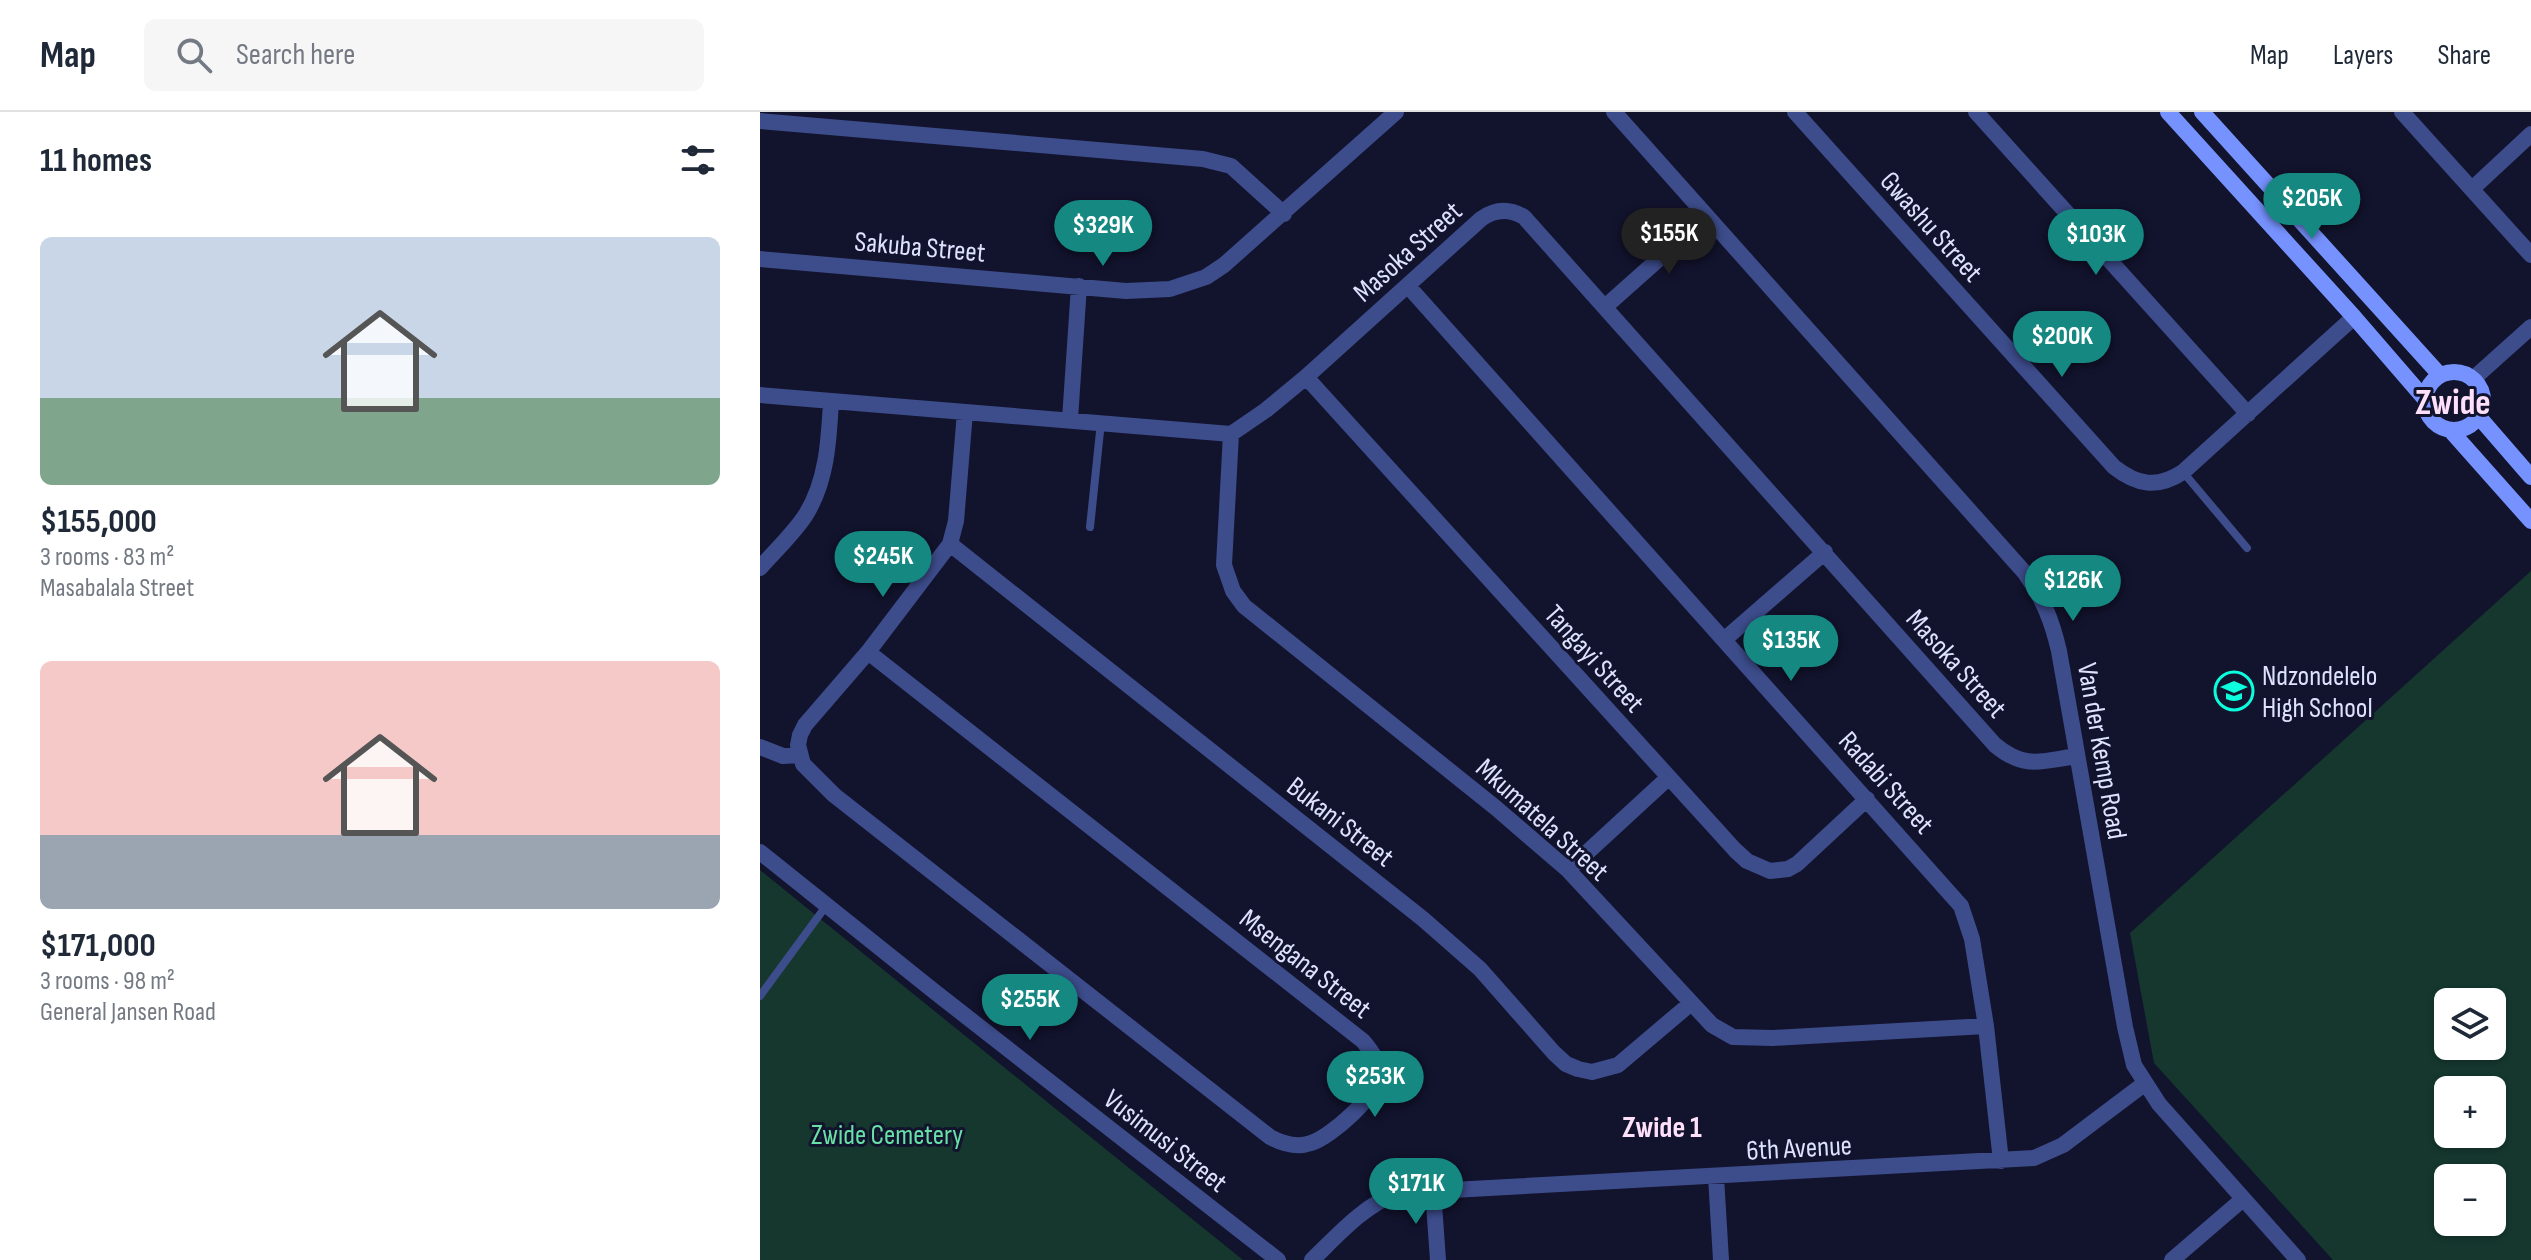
<!DOCTYPE html>
<html lang="en">
<head>
<meta charset="utf-8">
<style>
	body { margin:0; font-family:"Sofia Sans Condensed",sans-serif; background:#f6f6f7; color:#1f2937; height:100vh; display:flex; flex-direction:column; font-size:30px; white-space:nowrap }
	* { box-sizing:border-box; margin:0 }
	p { font-size:26px; color:#747a83 }
	.icon { flex:none; width:44px; height:44px; fill:none; stroke:currentColor; stroke-width:2; stroke-linecap:round; stroke-linejoin:round }
	.map { position:relative; flex:1; overflow:hidden }
	.panel { display:flex; flex-direction:column; background:#fff; width:760px }
	.panel>* { flex:none }
	.buttons { position:absolute; left:1674px; top:876px; display:grid; gap:16px }
	.buttons a { display:grid; place-items:center; width:72px; height:72px; border-radius:12px; background:#fff; box-shadow:0 2px 6px #0004; font-size:40px }
	.price { position:absolute; translate:-50% -68px; padding:0 18px; border-radius:28px; background:#168882; color:#fff; font-size:26px; line-height:52px; filter:drop-shadow(0 2px 4px #0008) }
	.price::after { content:''; position:absolute; left:50%; top:48px; width:24px; height:18px; margin-left:-12px; background:inherit; clip-path:polygon(0 0,100% 0,50% 100%) }
	.price.on { background:#222; color:#fff }
	ul { padding:0; list-style:none }
	li { display:grid; align-content:center; gap:16px; height:424px; padding:0 40px }
	li span { display:grid; place-items:center; height:248px; border-radius:12px; color:#555 }
	li>.icon { margin-inline-start:auto }
	span .icon { width:144px; height:144px; fill:#fffc; stroke-width:1 }
	li b { font-size:34px }
	h2 { display:flex; justify-content:space-between; align-items:center; height:96px; padding:0 40px; font-size:34px }
	header { display:flex; align-items:center; gap:48px; box-sizing:border-box; height:112px; padding:0 40px; background:#fff; border-bottom:2px solid #e0e1e3 }
	header strong { font-size:38px }
	nav { display:flex; gap:44px; margin-inline-start:auto; font-size:28px }
	.search { width:560px; height:72px; background:#f6f6f7; display:flex; align-items:center; gap:20px; box-sizing:border-box; padding:0 28px; border-radius:12px; color:#747a83; font-size:30px }
	main { display:flex; flex:1; min-height:0 }
	.map>svg:first-child { display:block }
	.green { fill:#15372e; fill-rule:evenodd }
	.lines { fill:none; stroke-linecap:round; stroke-linejoin:round }
	.service { stroke:#3d4c8b; stroke-width:8 }
	.minor { stroke:#3d4c8b; stroke-width:16 }
	.secondary { stroke:#7692fe; stroke-width:16 }
	.labels { text-anchor:middle; stroke-width:6; stroke-linejoin:round; paint-order:stroke }
	.street-label { font-size:28px; fill:#dee2ff; stroke:#12132d }
	.poi-label { font-size:28px; fill:#dee2ff; stroke:#12132d; text-anchor:start }
	.park-label { font-size:28px; fill:#68e1a7; stroke:#12132d }
	.neighbourhood-label { font-size:30px; font-weight:bold; fill:#ffe0fb; stroke:#12132d }
	.district-label { font-size:36px; font-weight:bold; fill:#ffe0fb; stroke:#12132d }
</style>
</head>
<body>
<header>
<strong>Map</strong>
<div class="search"><svg class="icon" aria-label="search" viewBox="0 0 24 24"><circle cx="10" cy="10" r="6"/><path d="M15 15l6 6"/></svg>Search here</div>
<nav><a>Map</a><a>Layers</a><a>Share</a></nav>
</header>
<main>
<section class="panel">
<h2>11 homes<svg class="icon" aria-label="filters" viewBox="0 0 24 24"><path d="M4 7h16M4 17h16"/><circle cx="9" cy="7" r="2"/><circle cx="15" cy="17" r="2"/></svg></h2>
<ul>
<li><span style="background:linear-gradient(#c9d6e8 65%,#7fa58c 0)"><svg class="icon" aria-label="home" viewBox="0 0 24 24"><path d="M3 11l9-7 9 7M6 9v11h12V9"/></svg></span><div><b>$155,000</b><p>3 rooms · 83 m²</p><p>Masabalala Street</p></div></li>
<li><span style="background:linear-gradient(#f6c9c9 70%,#9aa5b1 0)"><svg class="icon" aria-label="home" viewBox="0 0 24 24"><path d="M3 11l9-7 9 7M6 9v11h12V9"/></svg></span><div><b>$171,000</b><p>3 rooms · 98 m²</p><p>General Jansen Road</p></div></li>
</ul>
</section>
<div class="map">
<svg width="1771" height="1148" viewBox="0 0 1771 1148">
	<rect width="100%" height="100%" fill="#12132d"/>
	<!-- green -->
	<path class="green" d="M1771 459V1148H1573L1394 951 1370 821ZM1688 890H1732V934H1688ZM1688 978H1732V1022H1688ZM1688 1066H1732V1110H1688Z
		M0 758 58 805 483 1148H0Z"/>
	<g class="lines">
		<!-- service -->
		<path class="service" d="M1423 360 1487 436
			M330 415 341 310
			M0 884 66 794"/>
		<!-- minor -->
		<path class="minor" d="M854 0 1265 461C1283 486 1292 509 1299 539L1365 915 1374 953 1399 992 1538 1148
			M1035 0 1354 355C1377 373 1397 377 1423 360L1594 205
			M1216 0 1488 302
			M1642 0 1771 143
			M0 9 443 47 471 54 524 102
			M1712 77 1771 22
			M0 147 366 179 410 177 446 165 464 153 636 0
			M648 174 1201 794 1212 827 1226 914 1241 1049
			M846 194 947 104
			M546 265 975 738 987 749 1010 759 1028 757 1037 752 1107 687
			M1713 267 1771 215
			M0 283 471 322 506 298 546 265 721 107C735 97 749 96 764 105L1235 633C1265 658 1282 649 1317 644
			M310 307 319 174
			M471 322 464 453 473 479 484 494 736 696 808 758 952 913 973 925 1013 926 1226 914
			M190 432 663 807 720 857 794 941 806 952 818 957 832 960 858 953 930 892
			M0 456C15 439 33 422 45 404 67 370 69 327 71 289
			M965 527 1065 440
			M108 540 603 929C611 939 619 948 619 962 618 983 571 1025 551 1031 537 1036 523 1032 510 1025L74 683 43 652 38 633 40 623 45 613 108 540 190 432 196 409 205 300
			M0 635 23 644 40 643
			M0 740 175 880 518 1148
			M808 758 908 666
			M956 1065 961 1148
			M673 1078 678 1148
			M552 1148C578 1123 603 1094 637 1081L1274 1046 1303 1033 1384 972
			M1412 1148 1483 1087"/>
		<!-- secondary -->
		<path class="secondary" d="M1408 0 1594 205 1664 286
			M1442 0 1680 263
			M1665 289a29 29 0 1 1 58 0a29 29 0 1 1-58 0Z
			M1719 305 1771 365
			M1691 319 1771 409"/>
	</g>
	<!-- icons -->
	<defs>
		<g id="school-ring" transform="scale(2)"><circle r="9.5" fill="#12132d" stroke="#0bfdde" stroke-width="1.5"/><path d="M0-5L7-2L0 1L-7-2ZM-4 1L0 2.5L4 1V4Q0 6-4 4Z" fill="#0bfdde"/></g>
	</defs>
	<g fill-rule="evenodd">
		<use href="#school-ring" x="1474" y="579"/>
	</g>
	<g class="labels">
		<!-- street labels -->
		<g class="street-label">
			<text transform="translate(1172 114) rotate(48)" y="10">Gwashu Street</text>
			<text transform="translate(160 134) rotate(5)" y="10">Sakuba Street</text>
			<text transform="translate(647 139) rotate(-42)" y="10">Masoka Street</text>
			<text transform="translate(835 546) rotate(48)" y="10">Tangayi Street</text>
			<text transform="translate(1197 551) rotate(48)" y="10">Masoka Street</text>
			<text transform="translate(1343 639) rotate(80)" y="10">Van der Kemp Road</text>
			<text transform="translate(1127 670) rotate(48)" y="10">Radabi Street</text>
			<text transform="translate(783 707) rotate(42)" y="10">Mkumatela Street</text>
			<text transform="translate(581 709) rotate(38)" y="10">Bukani Street</text>
			<text transform="translate(546 851) rotate(38)" y="10">Msengana Street</text>
			<text transform="translate(406 1028) rotate(38)" y="10">Vusimusi Street</text>
			<text transform="translate(1039 1035) rotate(-3)" y="10">6th Avenue</text>
		</g>
		<!-- poi labels -->
		<g class="poi-label">
			<text x="1502" y="573">Ndzondelelo<tspan x="1502" dy="32">High School</tspan></text>
		</g>
		<!-- park labels -->
		<g class="park-label">
			<text x="127" y="1032">Zwide Cemetery</text>
		</g>
		<!-- neighbourhood labels -->
		<g class="neighbourhood-label">
			<text x="902" y="1025">Zwide 1</text>
		</g>
		<!-- district labels -->
		<g class="district-label">
			<text x="1693" y="302">Zwide</text>
		</g>
	</g>
</svg>
<div class="buttons">
<a><svg class="icon" aria-label="layers" viewBox="0 0 24 24"><path d="M12 4l9 5-9 5-9-5zM3 14l9 5 9-5"/></svg></a>
<a>+</a>
<a>−</a>
</div>
<b class="price" style="left:1552px;top:129px">$205K</b>
<b class="price" style="left:343px;top:156px">$329K</b>
<b class="price on" style="left:909px;top:164px">$155K</b>
<b class="price" style="left:1336px;top:165px">$103K</b>
<b class="price" style="left:1302px;top:267px">$200K</b>
<b class="price" style="left:123px;top:487px">$245K</b>
<b class="price" style="left:1313px;top:511px">$126K</b>
<b class="price" style="left:1031px;top:571px">$135K</b>
<b class="price" style="left:270px;top:930px">$255K</b>
<b class="price" style="left:615px;top:1007px">$253K</b>
<b class="price" style="left:656px;top:1114px">$171K</b>
</div>
</main>
</body>
</html>
